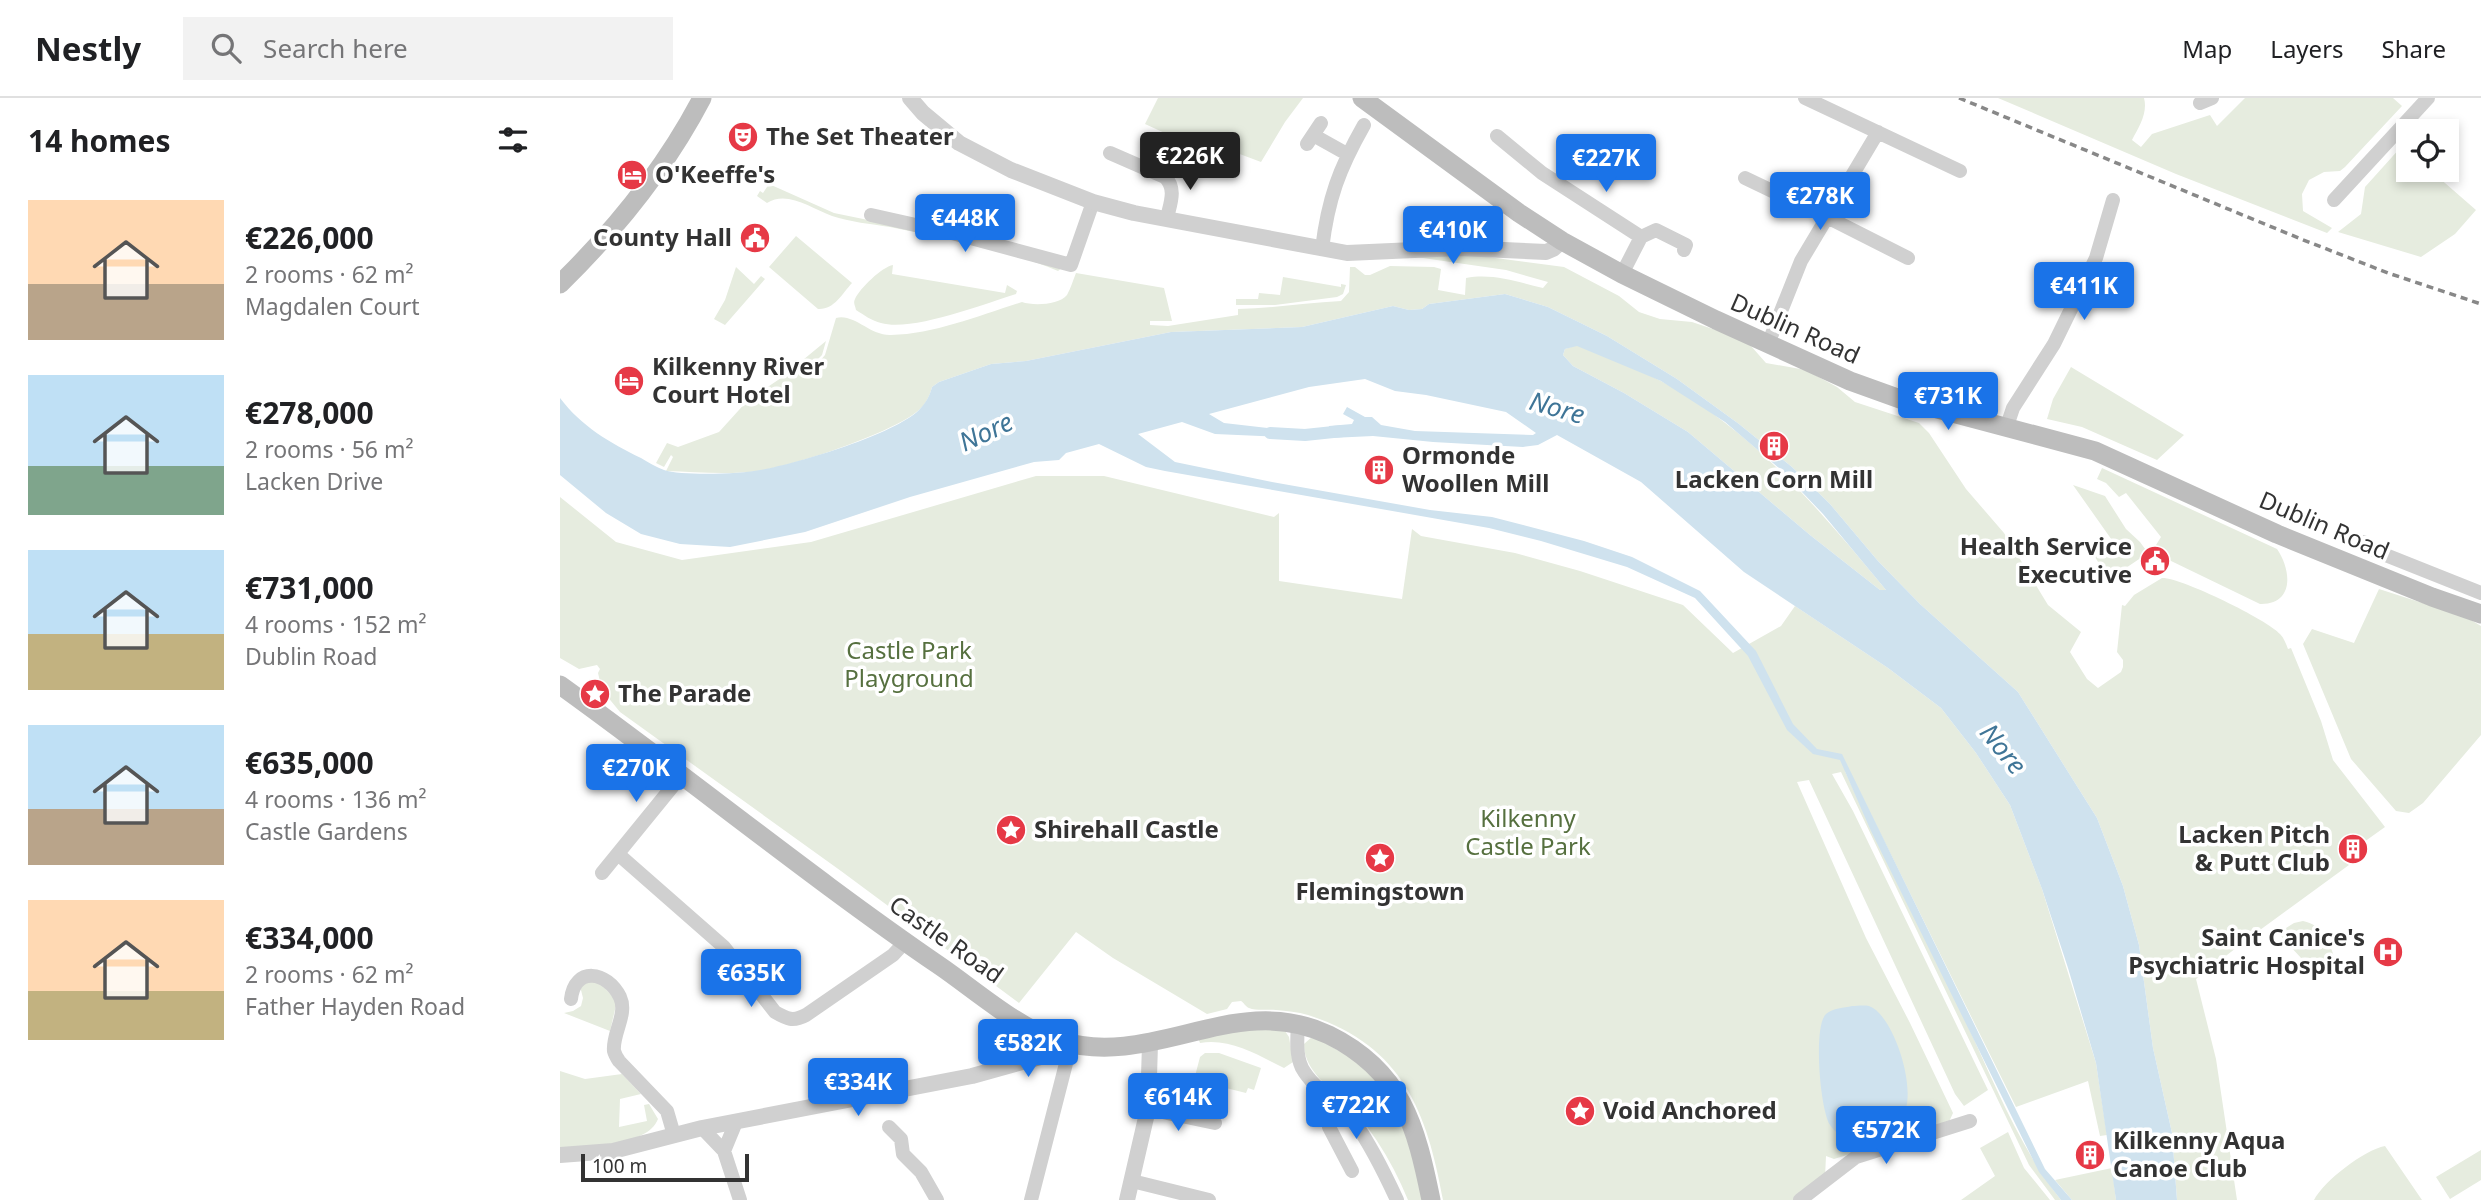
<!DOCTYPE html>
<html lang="en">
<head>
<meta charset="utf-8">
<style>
	body { margin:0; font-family:"Noto Sans",sans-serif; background:#f2f2f2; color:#202124; height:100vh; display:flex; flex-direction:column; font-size:26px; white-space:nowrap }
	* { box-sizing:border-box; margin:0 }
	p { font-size:23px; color:#757577 }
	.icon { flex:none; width:38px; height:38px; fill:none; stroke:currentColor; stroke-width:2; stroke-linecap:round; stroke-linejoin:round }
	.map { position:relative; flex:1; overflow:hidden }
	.side { display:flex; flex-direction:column; background:#fff; width:560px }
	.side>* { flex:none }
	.controls { position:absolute; left:1836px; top:21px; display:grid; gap:14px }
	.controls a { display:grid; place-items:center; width:63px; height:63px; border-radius:0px; background:#fff; box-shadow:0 4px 10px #0003; font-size:35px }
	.scale { position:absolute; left:21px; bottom:18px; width:168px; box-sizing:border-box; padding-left:7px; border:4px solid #333; border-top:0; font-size:19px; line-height:24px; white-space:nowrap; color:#333; -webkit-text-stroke:5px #fff; paint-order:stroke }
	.price { position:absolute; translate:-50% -60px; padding:0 16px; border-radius:7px; background:#1a73e8; color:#fff; font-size:23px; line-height:46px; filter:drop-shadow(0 2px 4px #0008) }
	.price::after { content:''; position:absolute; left:50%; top:42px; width:21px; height:16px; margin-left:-10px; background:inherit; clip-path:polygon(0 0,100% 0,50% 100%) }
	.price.active { background:#222; color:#fff }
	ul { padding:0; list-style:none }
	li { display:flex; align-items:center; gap:21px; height:175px; padding:0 28px }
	li span { display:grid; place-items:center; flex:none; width:196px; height:140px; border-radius:0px; color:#555 }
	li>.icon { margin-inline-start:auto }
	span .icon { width:84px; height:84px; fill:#fffc; stroke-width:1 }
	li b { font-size:30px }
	h2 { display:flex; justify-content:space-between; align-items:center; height:84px; padding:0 28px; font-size:30px }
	header { display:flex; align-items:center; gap:42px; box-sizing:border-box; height:98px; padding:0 35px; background:#fff; border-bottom:2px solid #e0e0e0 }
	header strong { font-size:33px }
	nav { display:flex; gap:38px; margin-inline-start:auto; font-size:24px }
	.search { width:490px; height:63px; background:#f2f2f2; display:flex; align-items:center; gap:18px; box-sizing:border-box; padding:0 24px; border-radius:0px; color:#757577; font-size:26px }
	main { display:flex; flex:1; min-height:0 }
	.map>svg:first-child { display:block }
	.green { fill:#e6ecdf }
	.water { fill:#cfe2ee; fill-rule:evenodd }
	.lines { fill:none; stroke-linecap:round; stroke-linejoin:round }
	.canal { stroke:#cfe2ee; stroke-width:12 }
	.minor { stroke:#d0d0d0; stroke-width:14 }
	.tertiary { stroke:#d0d0d0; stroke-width:16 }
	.secondary { stroke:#bdbdbd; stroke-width:19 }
	.rail { stroke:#888; stroke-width:3.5; stroke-dasharray:7 5; stroke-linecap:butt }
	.labels { text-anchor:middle; stroke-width:7; stroke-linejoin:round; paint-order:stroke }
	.poi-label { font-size:24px; font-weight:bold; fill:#333; stroke:#fff; text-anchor:start }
	.street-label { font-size:24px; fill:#333; stroke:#fff }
	.park-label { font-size:24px; fill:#56703f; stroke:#fff }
	.water-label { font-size:26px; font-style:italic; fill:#3f7597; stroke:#fff }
</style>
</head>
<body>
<header>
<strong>Nestly</strong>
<div class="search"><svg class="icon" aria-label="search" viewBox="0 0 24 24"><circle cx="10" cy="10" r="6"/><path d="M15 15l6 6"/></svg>Search here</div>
<nav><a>Map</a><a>Layers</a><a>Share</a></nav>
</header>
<main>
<section class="side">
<h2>14 homes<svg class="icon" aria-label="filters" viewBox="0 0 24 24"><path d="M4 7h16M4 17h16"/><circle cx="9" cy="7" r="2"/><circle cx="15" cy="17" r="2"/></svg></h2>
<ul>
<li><span style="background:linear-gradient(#ffd9b3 60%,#b9a48a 0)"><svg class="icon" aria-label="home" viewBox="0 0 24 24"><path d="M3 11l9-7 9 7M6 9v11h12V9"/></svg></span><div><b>€226,000</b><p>2 rooms · 62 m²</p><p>Magdalen Court</p></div></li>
<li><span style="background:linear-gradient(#bfe0f5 65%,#7fa58c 0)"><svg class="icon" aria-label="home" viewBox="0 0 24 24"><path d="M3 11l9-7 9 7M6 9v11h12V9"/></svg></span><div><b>€278,000</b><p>2 rooms · 56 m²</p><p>Lacken Drive</p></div></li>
<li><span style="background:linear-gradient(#bfe0f5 60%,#c2b280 0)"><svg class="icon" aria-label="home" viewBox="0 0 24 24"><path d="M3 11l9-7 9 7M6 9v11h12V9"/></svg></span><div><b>€731,000</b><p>4 rooms · 152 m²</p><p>Dublin Road</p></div></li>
<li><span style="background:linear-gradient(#bfe0f5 60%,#b9a48a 0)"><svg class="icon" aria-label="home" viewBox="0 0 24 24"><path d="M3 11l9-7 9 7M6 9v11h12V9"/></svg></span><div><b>€635,000</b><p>4 rooms · 136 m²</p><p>Castle Gardens</p></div></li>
<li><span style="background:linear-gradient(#ffd9b3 65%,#c2b280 0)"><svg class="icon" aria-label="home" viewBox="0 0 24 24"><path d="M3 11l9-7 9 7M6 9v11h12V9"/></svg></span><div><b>€334,000</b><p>2 rooms · 62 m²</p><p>Father Hayden Road</p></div></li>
</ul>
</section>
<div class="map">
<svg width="1921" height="1102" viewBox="0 0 1921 1102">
	<rect width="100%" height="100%" fill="#fff"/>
	<!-- green -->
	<path class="green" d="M598 0H743L725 24 701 64 645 43 631 47 585 26Z
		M1438 0H1584C1588 15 1579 29 1572 42L1581 49 1592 36 1650 17 1657 28 1685 0H1833L1842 8 1785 69 1780 73 1764 74 1749 82 1742 96 1743 113 1772 130 1767 135 1616 76Z
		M1841 49 1848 55V72H1870L1916 112 1895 136 1861 159 1778 134 1801 116 1805 89Z
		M209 86 274 115 381 137 504 168 498 173C445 151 387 141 330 129 311 126 290 124 272 118 251 110 227 92 207 105L197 98 200 93 203 95Z
		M236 138 292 185C282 196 274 212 258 211L209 169Z
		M898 155 1004 169 1059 198 1079 214 1100 221 1132 224 1174 238 1191 248 1206 265 1246 272 1277 289 1295 304 1359 325 1369 335 1406 391 1444 435 1488 507 1521 534 1510 554 1527 581 1538 590 1561 574 1563 569V562L1557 554 1562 507 1565 508 1574 497 1602 480C1620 479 1708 522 1720 536 1724 540 1726 546 1728 551L1731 550 1761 623 1773 662 1825 729 1804 744 1807 748 1786 763 1784 759 1782 761 1789 767 1689 840 1636 881 1656 961 1677 1102H1617L1612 1035 1593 950 1579 847 1563 788 1537 720 1458 594 1360 506 1318 463 1270 406 1232 369 1179 326 1117 281 1047 238 988 209 945 196 869 206 862 211 849 212 833 208 742 229 611 234 466 263 431 266 379 284 372 289C370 297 366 306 359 312 333 335 233 368 198 373 168 377 136 374 106 373L113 359 111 357 104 369 96 365 107 345 118 349 159 334 188 302 221 280 266 243 262 257 249 270 250 272 253 271 265 257 276 220C294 215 310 238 331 237 375 236 420 217 462 204 473 208 499 207 507 197 511 190 513 182 516 175L604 190 612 223H590V227L608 228 678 217V211C713 210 746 205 781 203L789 194 790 169H795L805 177H810L830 168 874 169 881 171 878 192 905 197 906 180C933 175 957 184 983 190L988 184 946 172 856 159Z
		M333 167 332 176 445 195 447 187 457 193 456 196C424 206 352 234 321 225 312 223 304 217 296 212 295 207 293 205 295 201 300 190 322 169 333 167Z
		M176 169 194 186 201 178 205 181 165 227 154 221 165 202Z
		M723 179 781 189V186L786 187 783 196 777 199 715 207H676V201H698L699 195 720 197Z
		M1017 247C1045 259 1074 269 1101 283 1194 333 1261 413 1326 492H1320L1250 437 1128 334 1064 295 1013 268 1003 257 1005 251Z
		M1511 269 1624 337 1597 362 1522 329 1487 321 1493 301Z
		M1542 370 1717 451C1732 473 1734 507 1700 506L1609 462 1596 447 1601 439 1566 395 1559 399 1546 385 1537 381Z
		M476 378H544L714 419 719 415V483L842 501 852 431 861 438 955 455 1020 473 1123 507 1173 555 1221 528 1235 508 1328 570 1381 610 1416 655 1450 707 1482 791 1536 965 1547 1037 1540 1038 1528 983 1456 1009 1289 672 1285 673C1320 753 1361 830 1399 909 1430 974 1456 1045 1501 1102H1495L1469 1067 1281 674 1272 676 1293 713 1428 992 1404 1008 1395 996 1249 682 1237 684 1306 840 1350 925 1393 1015 1388 1026 1274 1061 1266 1058 1265 1079 1236 1102H883C867 1013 842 947 748 917 738 914 726 913 716 912 708 911 696 913 689 910 686 909 684 905 681 903L672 904 667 911 647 916 553 860 516 834 459 905 281 773 60 614 42 592 38 575 40 571 37 567 19 571 0 560V399L56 444 122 462 251 444Z
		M1513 387 1545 398 1566 431 1580 444 1588 455 1557 476 1543 472 1535 459 1554 445Z
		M1819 491 1906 519 1921 528V637L1863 705 1849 715 1836 713 1791 661 1743 546 1752 531 1794 545Z
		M1743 823C1764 827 1770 846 1776 864L1769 871 1754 874 1718 835 1734 825Z
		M35 880 57 903 50 933 4 915 13 913 21 908 23 900 20 888Z
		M687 929 725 933 729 939 733 964 724 970C697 957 671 940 640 945L638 940Z
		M753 938 805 968 841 1014 864 1102H848C831 1060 806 1022 774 990L771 993C758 979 744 966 744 946Z
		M645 955H659L701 970 694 992 688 990 686 995 634 982 640 959Z
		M0 973 25 981 62 976 81 996 60 1001 59 1029 87 1023 84 1007 89 1006 98 1021C87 1049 27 1048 0 1051Z
		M1448 1034 1464 1070 1490 1102H1401L1435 1078 1420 1050Z
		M1825 1048 1862 1102H1754C1764 1083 1804 1052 1825 1048Z
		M1921 1052V1082L1890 1101 1876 1079Z
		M1552 1070 1556 1102H1512L1495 1082Z"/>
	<!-- water -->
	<path class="water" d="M945 196 988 209 1047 238 1117 281 1179 326 1232 369 1270 406 1318 463 1360 506 1458 594 1537 720 1563 788 1579 847 1593 950 1612 1035 1617 1102H1556L1536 965 1508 870 1482 791 1450 707 1416 655 1381 610 1328 570 1184 474 1081 384 997 337 978 347 963 349 873 344 813 338 771 340 768 335 769 328 792 326 794 322 783 316 787 309 805 319H812L821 327 855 333 973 337 976 335 946 314 866 297 835 293 805 281 749 289 649 316 664 325 725 332 724 339 655 336 622 324 578 336 615 364 712 384 870 412 932 419 1024 443 1072 459 1140 493 1196 553 1233 626 1257 651 1282 656 1485 1071 1512 1102H1501L1479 1074 1311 733 1280 662 1253 656 1227 632 1188 558 1135 500 1067 469 981 443 929 430 605 373 586 369 539 346 506 355 499 362 474 364 350 399 245 434 170 449 120 446 81 436 46 415 0 377V300C21 328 50 345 81 360 88 364 96 369 104 372 122 378 181 376 200 372 236 366 335 336 359 312 366 305 370 297 372 289L379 284 431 266 466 263 611 234 742 229 833 208 849 212 862 211 869 206ZM1017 248 1101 283 1165 324 1220 371 1263 416 1326 492H1320L1250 437 1128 334 1064 295 1013 268 1003 257 1005 251Z
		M1292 908C1297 908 1304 907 1309 908 1335 917 1361 1002 1340 1021 1327 1034 1295 1035 1277 1035 1275 1033 1272 1030 1270 1027 1260 1011 1253 928 1266 916 1273 910 1284 910 1292 908Z"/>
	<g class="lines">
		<!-- canal -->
		<path class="canal" d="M710 335 745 337 783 333"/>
		<!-- minor -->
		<path class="minor" d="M1245 0 1400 73
			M1640 5 1652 0
			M753 37 787 56
			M937 38 982 75 1081 139 1062 176
			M747 46 761 25
			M550 55 605 79C617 91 610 106 607 120
			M1185 80 1267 119 1348 160
			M1774 102 1868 0
			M311 117 396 136 511 167 533 104
			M1081 139 1096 132 1126 147 1124 152
			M762 151C768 101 779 71 804 27
			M1208 246 1241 163 1318 34
			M1447 328 1453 310 1494 246 1536 160 1553 102
			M1803 444 1808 450 1921 495
			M58 756 164 849 215 914C227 921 233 924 246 917L333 857 345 844
			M42 775 121 678
			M11 901C15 868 47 873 60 899 68 916 52 936 54 953 55 957 57 960 59 963L107 1013 114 1037
			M738 927C737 941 736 958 742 970 754 992 781 1005 795 1025 812 1049 825 1076 837 1102
			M588 1011 655 1025
			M329 1029 341 1041 343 1056 361 1074 377 1102
			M769 1029 792 1073
			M142 1030 164 1053 180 1102
			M164 1053 176 1024
			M572 1083 649 1102
			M471 1102 511 946
			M1240 1102 1296 1059 1410 1023"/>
		<!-- tertiary -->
		<path class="tertiary" d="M350 0 363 15 399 45 451 72 533 104 574 115 787 155 899 150 986 154 993 151 1002 143
			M0 1057 53 1053 142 1030 412 978 484 958 496 942
			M567 1102 588 1011 590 946"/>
		<!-- secondary -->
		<path class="secondary" d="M802 0 959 115 1002 143 1062 176 1156 222 1290 283 1340 301 1535 353 1717 436 1872 499 1921 516
			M0 186C56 131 106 69 142 0
			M0 587C128 679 250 779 380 868 415 892 460 932 500 943 595 971 676 892 769 937 842 973 856 1028 871 1102"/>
		<!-- rail -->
		<path class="rail" d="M1399 0 1741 141 1828 175 1921 206"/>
	</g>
	<!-- icons -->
	<defs>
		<g id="theatre-disc" transform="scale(1.575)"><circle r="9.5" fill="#e63946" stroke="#fff"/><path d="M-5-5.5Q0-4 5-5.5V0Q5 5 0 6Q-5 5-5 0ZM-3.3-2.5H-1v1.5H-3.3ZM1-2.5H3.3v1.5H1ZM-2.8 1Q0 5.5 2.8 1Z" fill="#fff"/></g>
		<g id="hotel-disc" transform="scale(1.575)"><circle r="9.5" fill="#e63946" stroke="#fff"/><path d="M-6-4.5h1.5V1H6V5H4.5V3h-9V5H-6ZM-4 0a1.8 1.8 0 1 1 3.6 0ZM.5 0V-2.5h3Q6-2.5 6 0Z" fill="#fff"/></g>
		<g id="civic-disc" transform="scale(1.575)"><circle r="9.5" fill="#e63946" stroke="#fff"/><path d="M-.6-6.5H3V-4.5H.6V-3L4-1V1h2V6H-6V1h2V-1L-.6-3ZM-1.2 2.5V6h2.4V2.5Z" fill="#fff"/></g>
		<g id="building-disc" transform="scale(1.575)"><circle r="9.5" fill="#e63946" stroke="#fff"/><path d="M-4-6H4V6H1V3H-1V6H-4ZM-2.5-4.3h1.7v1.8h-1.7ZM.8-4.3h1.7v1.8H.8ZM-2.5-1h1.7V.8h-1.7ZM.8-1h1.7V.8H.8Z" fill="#fff"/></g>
		<g id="sight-disc" transform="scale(1.575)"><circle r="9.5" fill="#e63946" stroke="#fff"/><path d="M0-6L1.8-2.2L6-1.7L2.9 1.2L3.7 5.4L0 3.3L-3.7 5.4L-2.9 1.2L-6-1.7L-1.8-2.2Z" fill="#fff"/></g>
		<g id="hospital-disc" transform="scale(1.575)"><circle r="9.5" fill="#e63946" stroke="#fff"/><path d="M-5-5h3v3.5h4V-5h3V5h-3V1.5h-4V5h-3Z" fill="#fff"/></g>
	</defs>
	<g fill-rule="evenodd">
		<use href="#theatre-disc" x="183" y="39"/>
		<use href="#hotel-disc" x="72" y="77"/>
		<use href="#civic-disc" x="195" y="140"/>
		<use href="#hotel-disc" x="69" y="283"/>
		<use href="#building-disc" x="1214" y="348"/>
		<use href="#building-disc" x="819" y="372"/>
		<use href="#civic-disc" x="1595" y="463"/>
		<use href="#sight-disc" x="35" y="596"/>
		<use href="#sight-disc" x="451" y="732"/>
		<use href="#building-disc" x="1793" y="751"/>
		<use href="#sight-disc" x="820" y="760"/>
		<use href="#hospital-disc" x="1828" y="854"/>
		<use href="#sight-disc" x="1020" y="1013"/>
		<use href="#building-disc" x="1530" y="1057"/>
	</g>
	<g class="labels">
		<!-- poi labels -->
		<g class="poi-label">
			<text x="206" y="47">The Set Theater</text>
			<text x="95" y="85">O'Keeffe's</text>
			<text x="172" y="148" text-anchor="end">County Hall</text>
			<text x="92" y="277">Kilkenny River<tspan x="92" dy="28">Court Hotel</tspan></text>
			<text x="842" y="366">Ormonde<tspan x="842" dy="28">Woollen Mill</tspan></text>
			<text x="1214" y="390" text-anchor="middle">Lacken Corn Mill</text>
			<text x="1572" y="457" text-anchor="end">Health Service<tspan x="1572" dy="28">Executive</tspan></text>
			<text x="58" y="604">The Parade</text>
			<text x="474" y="740">Shirehall Castle</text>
			<text x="1770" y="745" text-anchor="end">Lacken Pitch<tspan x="1770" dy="28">&amp; Putt Club</tspan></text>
			<text x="820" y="802" text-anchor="middle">Flemingstown</text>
			<text x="1805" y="848" text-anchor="end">Saint Canice's<tspan x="1805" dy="28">Psychiatric Hospital</tspan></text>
			<text x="1043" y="1021">Void Anchored</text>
			<text x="1553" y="1051">Kilkenny Aqua<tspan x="1553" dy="28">Canoe Club</tspan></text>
		</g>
		<!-- street labels -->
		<g class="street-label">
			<text transform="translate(1235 231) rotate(24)" y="8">Dublin Road</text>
			<text transform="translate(1764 428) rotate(23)" y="8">Dublin Road</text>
			<text transform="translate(386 842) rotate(35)" y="8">Castle Road</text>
		</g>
		<!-- park labels -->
		<g class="park-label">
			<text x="349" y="561">Castle Park<tspan x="349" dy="28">Playground</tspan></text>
			<text x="968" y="729">Kilkenny<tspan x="968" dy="28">Castle Park</tspan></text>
		</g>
		<!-- water labels -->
		<g class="water-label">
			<text transform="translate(997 310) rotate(16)" y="9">Nore</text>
			<text transform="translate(426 334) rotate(-25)" y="9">Nore</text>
			<text transform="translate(1443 651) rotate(51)" y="9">Nore</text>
		</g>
	</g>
</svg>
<div class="controls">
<a><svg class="icon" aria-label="locate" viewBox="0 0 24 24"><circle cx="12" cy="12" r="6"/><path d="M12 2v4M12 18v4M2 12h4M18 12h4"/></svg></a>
</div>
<div class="scale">100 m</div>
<b class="price active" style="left:630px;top:94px">€226K</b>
<b class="price" style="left:1046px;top:96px">€227K</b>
<b class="price" style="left:1260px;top:134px">€278K</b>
<b class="price" style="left:405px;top:156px">€448K</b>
<b class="price" style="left:893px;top:168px">€410K</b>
<b class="price" style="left:1524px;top:224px">€411K</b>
<b class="price" style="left:1388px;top:334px">€731K</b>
<b class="price" style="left:76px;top:706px">€270K</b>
<b class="price" style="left:191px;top:911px">€635K</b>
<b class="price" style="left:468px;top:981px">€582K</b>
<b class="price" style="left:298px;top:1020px">€334K</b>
<b class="price" style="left:618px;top:1035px">€614K</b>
<b class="price" style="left:796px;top:1043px">€722K</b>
<b class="price" style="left:1326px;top:1068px">€572K</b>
</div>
</main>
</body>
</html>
